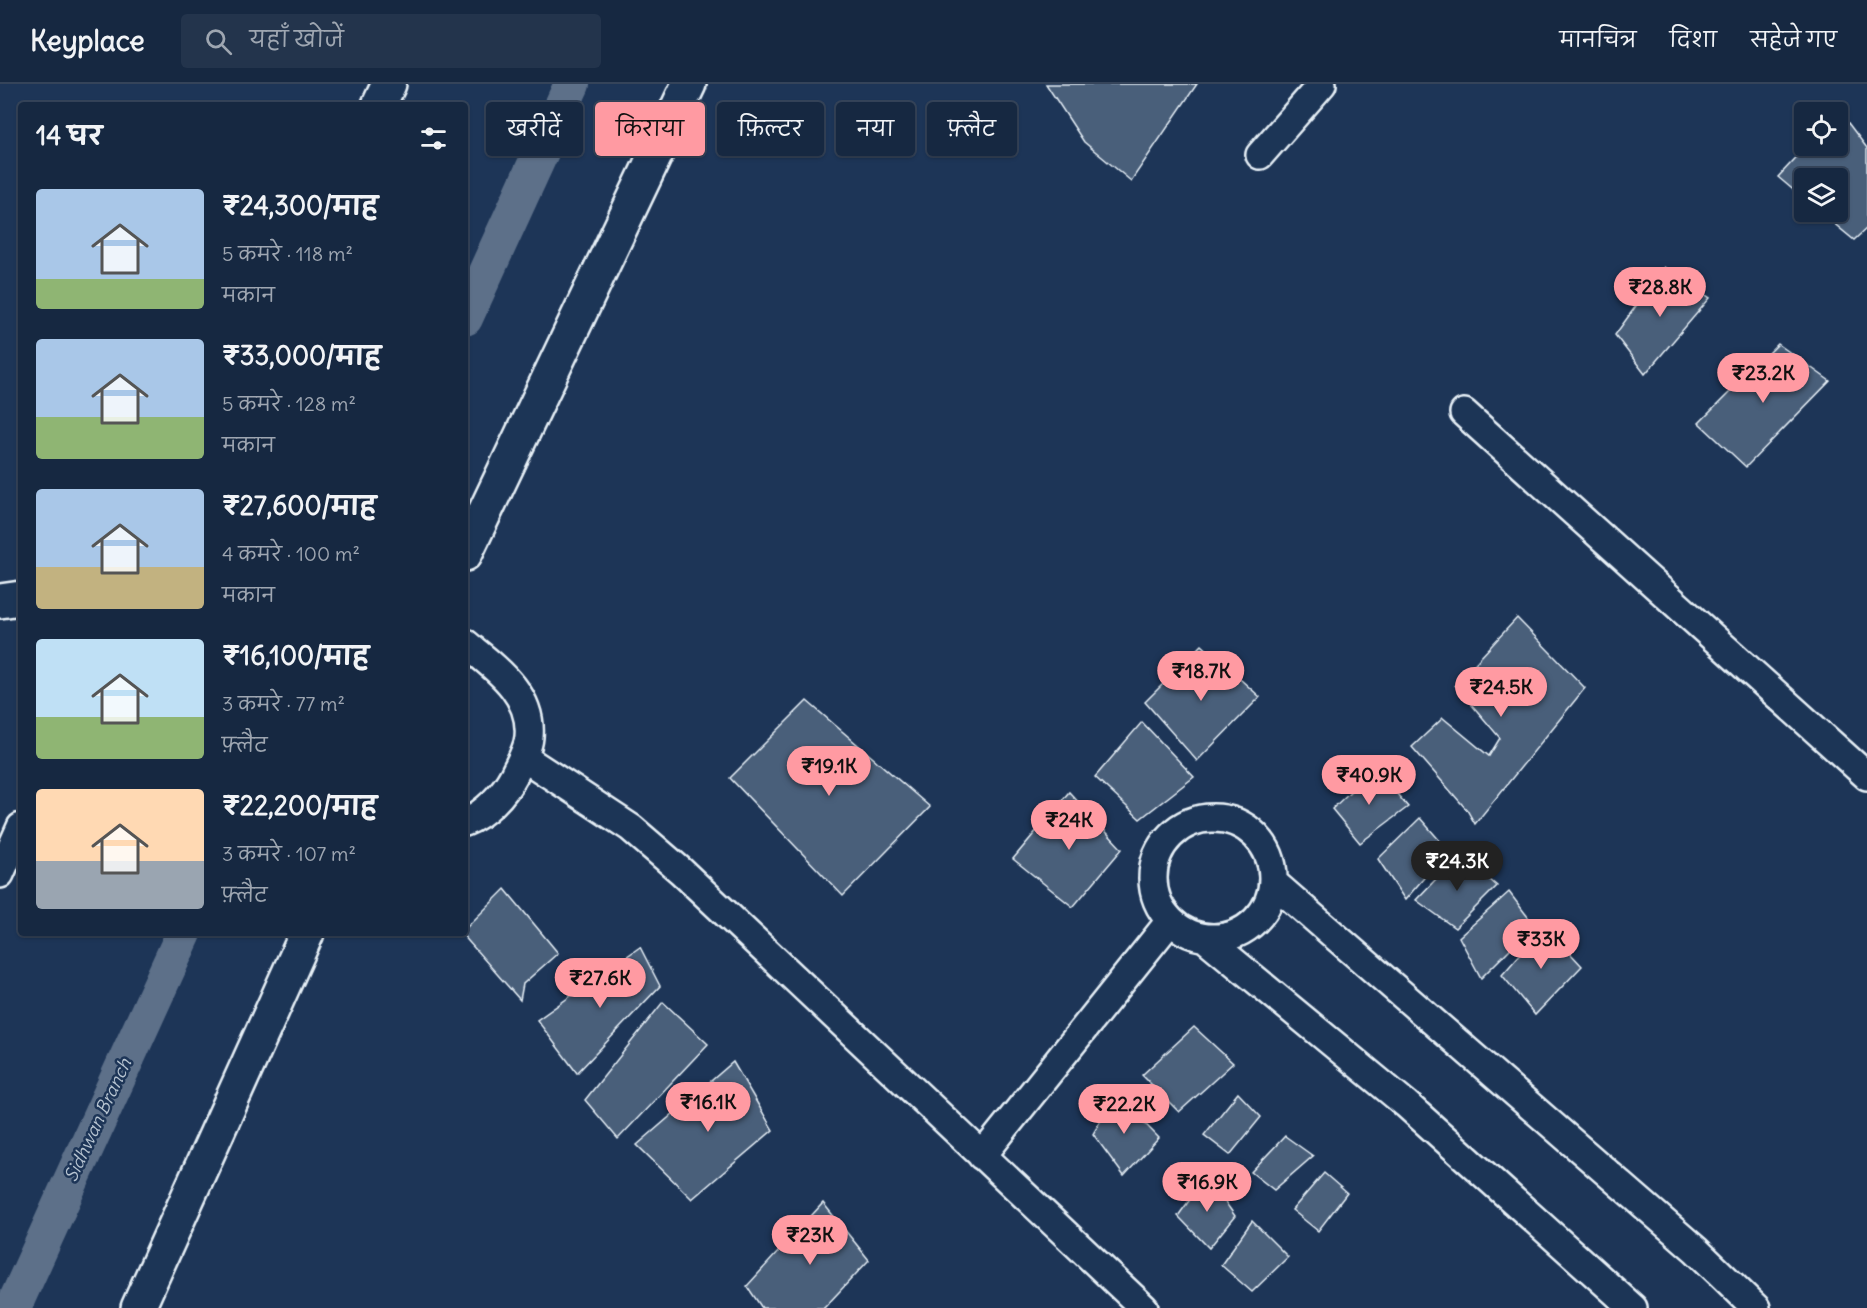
<!DOCTYPE html>
<html lang="hi">
<head>
<meta charset="utf-8">
<style>
	body { margin:0; font-family:Delius,"Playpen Sans Deva",sans-serif; background:#23344c; color:#f1f3f6; height:100vh; display:flex; flex-direction:column; font-size:22px; white-space:nowrap }
	* { box-sizing:border-box; margin:0 }
	p { font-size:20px; color:#9ea6b1 }
	.icon { flex:none; width:33px; height:33px; fill:none; stroke:currentColor; stroke-width:2; stroke-linecap:round; stroke-linejoin:round }
	.map { position:relative; flex:1; overflow:hidden }
	.details { position:absolute; left:18px; top:18px; width:450px; height:834px; display:flex; flex-direction:column; background:#162841; border-radius:6px; box-shadow:0 2px 4px #0004,0 0 0 2px #35445a }
	.details>* { flex:none }
	.banner { position:absolute; left:486px; top:18px; width:570px; height:54px; display:flex; gap:12px }
	.tools { position:absolute; left:1794px; top:18px; display:grid; gap:12px }
	.tools a { display:grid; place-items:center; width:54px; height:54px; border-radius:6px; background:#162841; box-shadow:0 2px 4px #0004,0 0 0 2px #35445a; font-size:30px }
	.price { position:absolute; translate:-50% -51px; padding:0 14px; border-radius:21px; background:#ff9aa2; color:#111; font-size:20px; line-height:39px; filter:drop-shadow(0 2px 3px #0008) }
	.price::after { content:''; position:absolute; left:50%; top:36px; width:18px; height:14px; margin-left:-9px; background:inherit; clip-path:polygon(0 0,100% 0,50% 100%) }
	.price.on { background:#222; color:#fff }
	ul { padding:0; list-style:none }
	li { display:flex; align-items:center; gap:18px; height:150px; padding:0 18px }
	li span { display:grid; place-items:center; flex:none; width:168px; height:120px; border-radius:6px; color:#555 }
	li>.icon { margin-inline-start:auto }
	span .icon { width:72px; height:72px; fill:#fffc; stroke-width:1 }
	li b { font-size:26px }
	h2 { display:flex; justify-content:space-between; align-items:center; height:72px; padding:0 18px; font-size:26px }
	.pill { padding:0 21px; border-radius:6px; background:#162841; box-shadow:0 2px 4px #0004,0 0 0 2px #35445a; font-size:21px; line-height:54px }
	.pill.on { background:#ff9aa2; color:#111 }
	header { display:flex; align-items:center; gap:36px; box-sizing:border-box; height:84px; padding:0 30px; background:#162841; border-bottom:2px solid #35445a }
	header strong { font-size:28px }
	nav { display:flex; gap:33px; margin-inline-start:auto; font-size:21px }
	.search { width:420px; height:54px; background:#23344c; display:flex; align-items:center; gap:15px; box-sizing:border-box; padding:0 21px; border-radius:6px; color:#9ea6b1; font-size:22px }
	.map>svg:first-child { display:block }
	.lines { fill:none; stroke-linecap:round; stroke-linejoin:round }
	.canal { stroke:#5d7089; stroke-width:36 }
	.building { fill:#495e7a; stroke:#e8f1f8; stroke-width:1.5 }
	.minor-casing { stroke:#e8f1f8; stroke-width:32 }
	.secondary-casing { stroke:#e8f1f8; stroke-width:38 }
	.minor { stroke:#1d3557; stroke-width:27 }
	.secondary { stroke:#1d3557; stroke-width:33 }
	.labels { text-anchor:middle; stroke-width:5; stroke-linejoin:round; paint-order:stroke }
	.water-label { font-size:18px; font-style:italic; fill:#b7c4d1; stroke:#1d3557 }
</style>
</head>
<body>
<header>
<strong>Keyplace</strong>
<div class="search"><svg class="icon" aria-label="search" viewBox="0 0 24 24"><circle cx="10" cy="10" r="6"/><path d="M15 15l6 6"/></svg>यहाँ खोजें</div>
<nav><a>मानचित्र</a><a>दिशा</a><a>सहेजे गए</a></nav>
</header>
<div class="map">
<svg width="1867" height="1224" viewBox="0 0 1867 1224">
	<rect width="100%" height="100%" fill="#1d3557"/>
	<filter id="ink" filterUnits="userSpaceOnUse"><feTurbulence type="fractalNoise" baseFrequency=".0167" numOctaves="2"/><feDisplacementMap in="SourceGraphic" scale="12" xChannelSelector="R" yChannelSelector="G"/><feConvolveMatrix kernelMatrix="1 2 1 2 8 2 1 2 1" color-interpolation-filters="sRGB"/></filter>
	<g filter="url(#ink)">
		<g class="lines">
			<!-- canal -->
			<path class="canal" d="M465 234 572 0
				M13 1224 184 849"/>
		</g>
		<!-- building -->
		<path class="building" d="M1046 0H1197L1131 97 1084 58Z
			M1839 27 1867 64V144L1854 156 1820 128H1838V94H1804V115L1778 93 1807 62H1838Z
			M1664 183 1710 214 1645 290 1615 251Z
			M1778 260 1830 297 1746 383 1699 339Z
			M1517 534 1585 604 1475 740 1467 726 1412 663 1443 634 1489 672 1500 654 1455 601Z
			M1202 561 1260 613 1197 677 1145 618Z
			M807 617 930 723 843 812 730 694Z
			M1142 638 1194 693 1140 735 1095 693Z
			M1375 684 1408 723 1360 759 1332 725Z
			M1069 708 1122 765 1073 823 1013 775Z
			M1420 734 1448 766 1405 816 1378 775Z
			M1460 770 1497 802 1455 844 1416 816Z
			M505 805 558 869 523 900 520 916 461 849H465V845Z
			M1509 808 1534 841 1481 894 1459 853Z
			M1545 842 1582 882 1535 931 1502 891Z
			M640 863 660 902 577 989 537 936Z
			M663 918 708 960 618 1055 585 1016Z
			M1194 943 1233 979 1179 1028 1142 991Z
			M733 978 773 1046 692 1115 637 1061Z
			M1238 1009 1261 1033 1230 1071 1204 1051Z
			M1116 1010 1159 1054 1124 1092 1093 1050Z
			M1285 1052 1313 1072 1274 1106 1251 1088Z
			M1324 1089 1347 1109 1318 1147 1292 1126Z
			M1207 1092 1235 1132 1209 1164 1178 1132Z
			M823 1119 869 1176 824 1224H762L747 1202Z
			M1252 1137 1288 1173 1252 1208 1221 1181Z"/>
		<g class="lines">
			<!-- minor casing -->
			<g class="minor-casing">
				<path id="minor" d="M1260 71 1322 0
					M1464 329 1867 692
					M465 559C494 583 533 609 529 653 528 666 519 680 514 691 504 710 485 730 465 738
					M523 673 631 744 681 787 1144 1224
					M1153 794a60 60 0 1 1 120 0a60 60 0 1 1-120 0Z
					M0 790 21 743
					M1274 799 1696 1166 1756 1224
					M1205 854 1406 1020 1633 1224
					M982 1072 1170 837"/>
			</g>
			<!-- secondary casing -->
			<g class="secondary-casing">
				<path id="secondary" d="M379 21 389 0
					M465 470 689 0
					M0 517 21 514
					M138 1224 307 849"/>
			</g>
			<!-- minor -->
			<use href="#minor" class="minor"/>
			<!-- secondary -->
			<use href="#secondary" class="secondary"/>
		</g>
	</g>
	<g class="labels">
		<!-- water labels -->
		<g class="water-label">
			<text transform="translate(98 1036) rotate(-65)" y="6">Sidhwan Branch</text>
		</g>
	</g>
</svg>
<div class="tools">
<a><svg class="icon" aria-label="locate" viewBox="0 0 24 24"><circle cx="12" cy="12" r="6"/><path d="M12 2v4M12 18v4M2 12h4M18 12h4"/></svg></a>
<a><svg class="icon" aria-label="layers" viewBox="0 0 24 24"><path d="M12 4l9 5-9 5-9-5zM3 14l9 5 9-5"/></svg></a>
</div>
<b class="price" style="left:1660px;top:234px">₹28.8K</b>
<b class="price" style="left:1763px;top:320px">₹23.2K</b>
<b class="price" style="left:1201px;top:618px">₹18.7K</b>
<b class="price" style="left:1501px;top:634px">₹24.5K</b>
<b class="price" style="left:829px;top:713px">₹19.1K</b>
<b class="price" style="left:1369px;top:722px">₹40.9K</b>
<b class="price" style="left:1069px;top:767px">₹24K</b>
<b class="price on" style="left:1457px;top:808px">₹24.3K</b>
<b class="price" style="left:1541px;top:886px">₹33K</b>
<b class="price" style="left:600px;top:925px">₹27.6K</b>
<b class="price" style="left:708px;top:1049px">₹16.1K</b>
<b class="price" style="left:1124px;top:1051px">₹22.2K</b>
<b class="price" style="left:1207px;top:1129px">₹16.9K</b>
<b class="price" style="left:810px;top:1182px">₹23K</b>
<div class="banner">
<a class="pill">खरीदें</a>
<a class="pill on">किराया</a>
<a class="pill">फ़िल्टर</a>
<a class="pill">नया</a>
<a class="pill">फ़्लैट</a>
</div>
<section class="details">
<h2>14 घर<svg class="icon" aria-label="filters" viewBox="0 0 24 24"><path d="M4 7h16M4 17h16"/><circle cx="9" cy="7" r="2"/><circle cx="15" cy="17" r="2"/></svg></h2>
<ul>
<li><span style="background:linear-gradient(#a9c7e8 75%,#8fb573 0)"><svg class="icon" aria-label="home" viewBox="0 0 24 24"><path d="M3 11l9-7 9 7M6 9v11h12V9"/></svg></span><div><b>₹24,300/माह</b><p>5 कमरे · 118 m²</p><p>मकान</p></div></li>
<li><span style="background:linear-gradient(#a9c7e8 65%,#8fb573 0)"><svg class="icon" aria-label="home" viewBox="0 0 24 24"><path d="M3 11l9-7 9 7M6 9v11h12V9"/></svg></span><div><b>₹33,000/माह</b><p>5 कमरे · 128 m²</p><p>मकान</p></div></li>
<li><span style="background:linear-gradient(#a9c7e8 65%,#c2b280 0)"><svg class="icon" aria-label="home" viewBox="0 0 24 24"><path d="M3 11l9-7 9 7M6 9v11h12V9"/></svg></span><div><b>₹27,600/माह</b><p>4 कमरे · 100 m²</p><p>मकान</p></div></li>
<li><span style="background:linear-gradient(#bfe0f5 65%,#8fb573 0)"><svg class="icon" aria-label="home" viewBox="0 0 24 24"><path d="M3 11l9-7 9 7M6 9v11h12V9"/></svg></span><div><b>₹16,100/माह</b><p>3 कमरे · 77 m²</p><p>फ़्लैट</p></div></li>
<li><span style="background:linear-gradient(#ffd9b3 60%,#9aa5b1 0)"><svg class="icon" aria-label="home" viewBox="0 0 24 24"><path d="M3 11l9-7 9 7M6 9v11h12V9"/></svg></span><div><b>₹22,200/माह</b><p>3 कमरे · 107 m²</p><p>फ़्लैट</p></div></li>
</ul>
</section>
</div>
</body>
</html>
